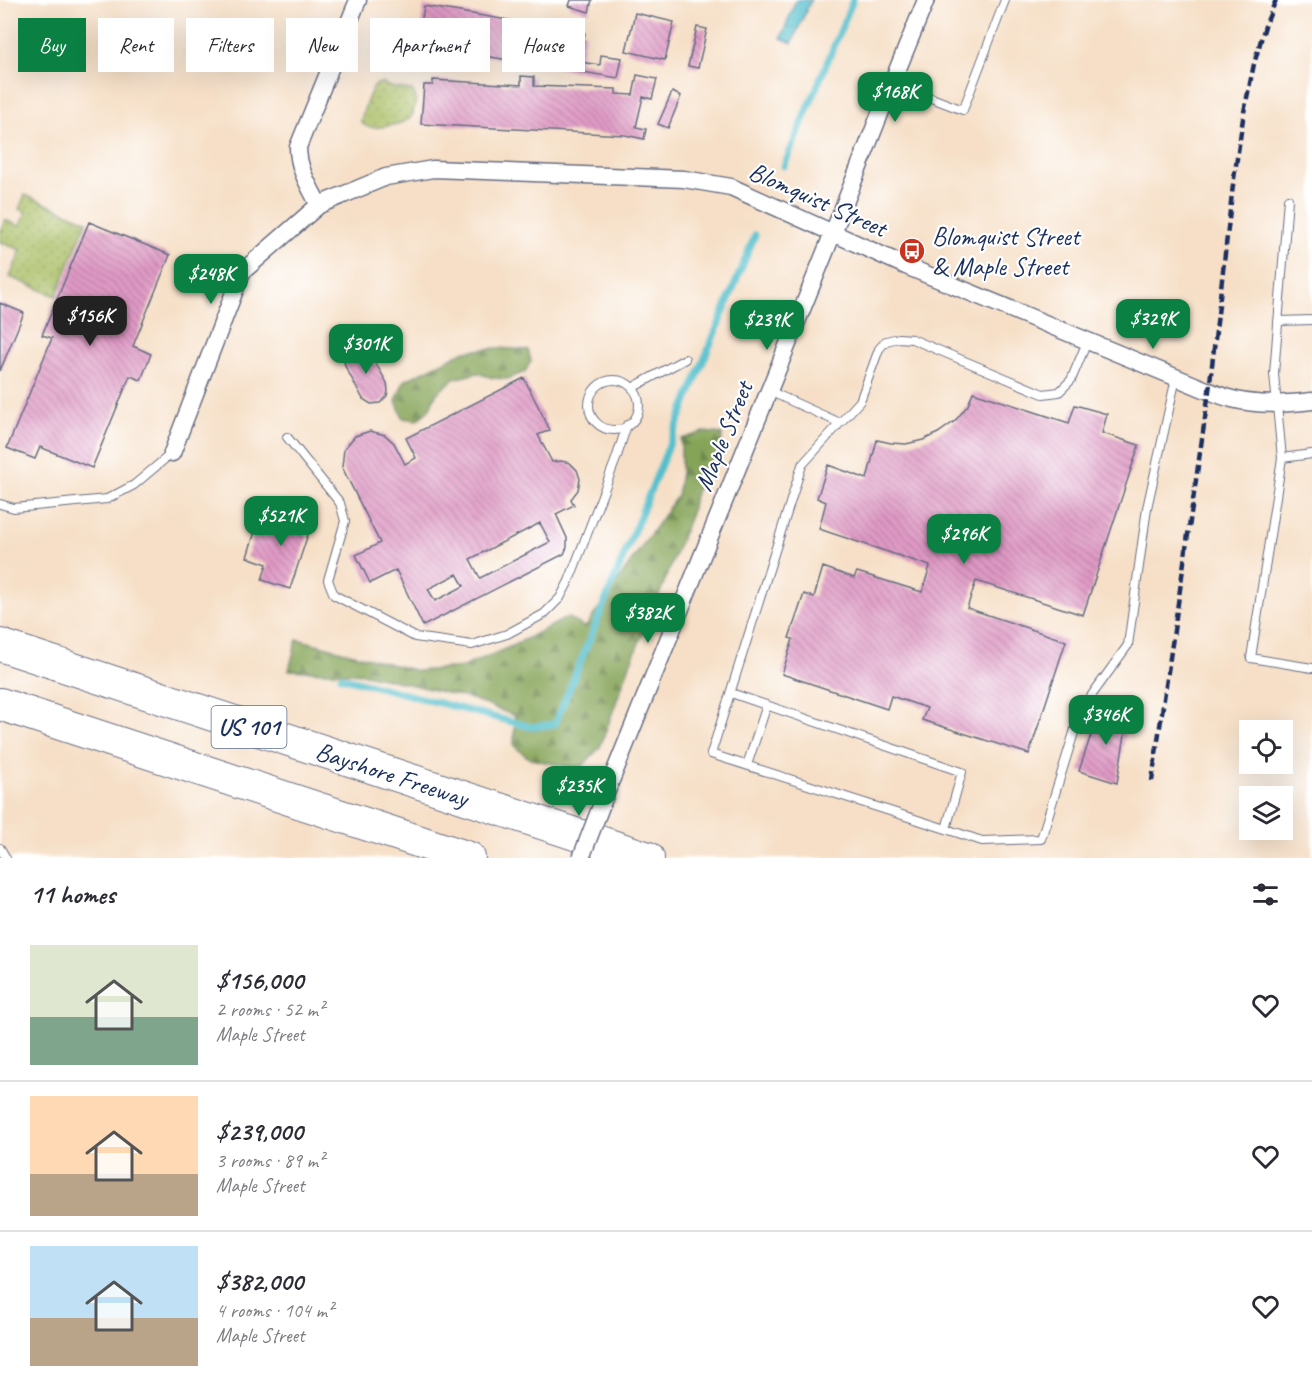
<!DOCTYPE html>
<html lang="en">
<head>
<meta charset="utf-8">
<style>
	body { margin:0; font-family:Caveat,sans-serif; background:#f7f7f7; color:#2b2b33; height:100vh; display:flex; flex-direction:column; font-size:22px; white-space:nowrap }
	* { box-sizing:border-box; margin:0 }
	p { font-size:20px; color:#7c7c81 }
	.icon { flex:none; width:33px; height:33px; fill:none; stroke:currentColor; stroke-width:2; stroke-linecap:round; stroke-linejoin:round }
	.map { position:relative; height:858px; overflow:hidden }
	.panel { display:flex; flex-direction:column; background:#fff; flex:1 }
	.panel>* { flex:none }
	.hud { position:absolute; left:18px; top:18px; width:600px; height:54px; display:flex; gap:12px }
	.buttons { position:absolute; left:1239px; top:720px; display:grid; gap:12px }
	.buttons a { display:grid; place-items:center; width:54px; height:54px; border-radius:0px; background:#fff; box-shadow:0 6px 24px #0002; font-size:30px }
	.price { position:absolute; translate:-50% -51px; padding:0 14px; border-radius:12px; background:#0b8043; color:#fff; font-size:20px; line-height:39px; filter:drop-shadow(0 2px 3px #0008) }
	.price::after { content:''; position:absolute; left:50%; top:36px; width:18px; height:14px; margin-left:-9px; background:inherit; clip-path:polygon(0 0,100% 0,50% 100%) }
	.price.on { background:#222; color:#fff }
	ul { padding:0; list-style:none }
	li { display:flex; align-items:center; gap:18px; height:150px; padding:0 30px }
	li+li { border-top:2px solid #e1e1e2 }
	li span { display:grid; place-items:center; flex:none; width:168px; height:120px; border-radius:0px; color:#555 }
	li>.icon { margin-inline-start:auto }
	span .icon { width:72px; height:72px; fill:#fffc; stroke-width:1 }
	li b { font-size:26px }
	h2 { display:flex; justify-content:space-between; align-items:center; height:72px; padding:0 30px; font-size:26px }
	.chip { padding:0 21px; border-radius:0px; background:#fff; box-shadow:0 6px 24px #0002; font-size:21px; line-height:54px }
	.chip.on { background:#0b8043; color:#fff }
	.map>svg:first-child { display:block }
	.grass { fill:url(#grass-dots); stroke:#627660; stroke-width:1.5 }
	.forest { fill:url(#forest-firs); stroke:#506a5b; stroke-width:1.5 }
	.water { fill:url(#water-ripples); stroke:#367795; stroke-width:1.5 }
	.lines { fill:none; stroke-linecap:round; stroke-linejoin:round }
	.stream { stroke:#52bfcc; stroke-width:7 }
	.building { fill:url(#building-back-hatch); fill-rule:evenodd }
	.service-casing { stroke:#686d82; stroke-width:10 }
	.minor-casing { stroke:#686d82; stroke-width:19 }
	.motorway-casing { stroke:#686d82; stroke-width:34 }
	.service { stroke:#fff; stroke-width:8 }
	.minor { stroke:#fff; stroke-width:16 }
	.motorway { stroke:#fff; stroke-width:32 }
	.rail { stroke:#1b2f5e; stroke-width:4.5; stroke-dasharray:9 4.5; stroke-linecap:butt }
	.minor-bridge-casing { stroke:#686d82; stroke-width:19; stroke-linecap:butt }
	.minor-bridge { stroke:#fff; stroke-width:16 }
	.labels { text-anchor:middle; stroke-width:4.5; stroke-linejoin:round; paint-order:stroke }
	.shield { fill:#fff; stroke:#5f6d8e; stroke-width:1.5 }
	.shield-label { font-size:24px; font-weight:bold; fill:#1b2f5e }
	.street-label { font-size:26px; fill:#1b2f5e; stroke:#fff }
	.poi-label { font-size:26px; fill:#1b2f5e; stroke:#fff; text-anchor:start }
</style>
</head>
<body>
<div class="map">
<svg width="1312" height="858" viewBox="0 0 1312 858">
	<defs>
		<pattern id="grass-dots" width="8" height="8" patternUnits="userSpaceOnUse" patternTransform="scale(1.5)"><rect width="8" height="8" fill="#a9bd62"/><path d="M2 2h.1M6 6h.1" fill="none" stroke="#899a54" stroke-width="1.8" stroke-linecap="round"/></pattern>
		<pattern id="forest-firs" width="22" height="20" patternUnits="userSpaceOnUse" patternTransform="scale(1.5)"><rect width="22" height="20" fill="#86a458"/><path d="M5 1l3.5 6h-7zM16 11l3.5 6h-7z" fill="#6d864c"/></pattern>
		<pattern id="water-ripples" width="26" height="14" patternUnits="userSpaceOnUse" patternTransform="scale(1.5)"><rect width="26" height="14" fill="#52bfcc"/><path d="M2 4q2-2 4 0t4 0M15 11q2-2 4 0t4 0" fill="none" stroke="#439ca9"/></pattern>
		<pattern id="building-back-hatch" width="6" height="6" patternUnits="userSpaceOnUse" patternTransform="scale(1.5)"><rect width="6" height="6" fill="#e09ac5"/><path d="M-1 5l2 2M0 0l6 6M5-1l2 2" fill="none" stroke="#b57ea3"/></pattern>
	</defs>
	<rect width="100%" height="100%" fill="#fff"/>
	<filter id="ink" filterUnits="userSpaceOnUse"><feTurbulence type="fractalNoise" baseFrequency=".0167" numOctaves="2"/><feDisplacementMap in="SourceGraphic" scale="12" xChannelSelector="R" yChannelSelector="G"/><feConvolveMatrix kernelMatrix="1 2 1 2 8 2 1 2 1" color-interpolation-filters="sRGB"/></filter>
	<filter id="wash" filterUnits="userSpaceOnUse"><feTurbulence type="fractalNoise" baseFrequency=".008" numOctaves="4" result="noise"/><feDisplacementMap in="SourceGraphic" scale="24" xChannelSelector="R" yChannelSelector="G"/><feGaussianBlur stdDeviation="1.35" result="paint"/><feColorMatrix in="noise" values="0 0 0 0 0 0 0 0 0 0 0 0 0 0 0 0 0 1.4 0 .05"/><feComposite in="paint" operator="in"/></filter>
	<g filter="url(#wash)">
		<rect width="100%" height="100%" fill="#f6dfc6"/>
		<!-- grass -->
		<path class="grass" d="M382 83 394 88 412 90C416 95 416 97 415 104 414 108 414 114 411 117 405 124 372 131 364 125 363 124 362 123 361 122 362 114 370 88 377 84 379 83 381 83 382 83Z
			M25 195 87 221 56 296 10 277 21 250 0 242V231L5 220 20 226 26 212 19 209Z"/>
		<!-- forest -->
		<path class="forest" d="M497 348 528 350 531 361 525 372 507 379 493 378 477 373 454 379 436 394 429 410 417 420 403 418 396 401 404 381 465 351Z
			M704 432 722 434 721 450 694 495 691 513 666 578 629 667 600 747 580 769 530 759 514 746 515 716 472 699 366 674 289 670 297 639 417 671 463 667 512 646 568 617 585 628 677 496 681 472V439Z"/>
		<!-- water -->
		<path class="water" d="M796 0H811L792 43 781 38Z"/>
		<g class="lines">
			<!-- stream -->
			<path class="stream" d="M784 166 853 0
				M341 677 531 727 555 724 755 235"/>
		</g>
		<g id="blocks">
			<!-- building -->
			<path class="building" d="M571 0H592L589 12 569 6Z
				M424 6 556 28 550 67 425 46 428 27 421 25Z
				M635 13 674 22 665 60 626 51Z
				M697 27 707 29 698 68 688 66Z
				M565 29 585 33 580 62 600 65 601 55 622 58 618 78 558 68Z
				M637 75 657 79 652 99 643 97 636 127 646 129 644 139 625 135 421 124 424 85H433V80L521 85V76L534 77V86L616 89V94L633 95Z
				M672 92 681 96 668 128 658 124Z
				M89 222 170 255 133 346 151 354 141 380 130 376 92 468 40 447 35 459 7 448 52 338 42 335Z
				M0 303 24 313 0 371Z
				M354 346H359L368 350 387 383 388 391 387 396 380 403 371 404 363 399 345 366 344 361 346 352Z
				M524 378 550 430 538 435 552 462 561 461 570 463 577 470 580 479 578 490 571 499 574 505 556 514 567 538V547L564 554 423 626 396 570 370 583 356 555 380 543 342 467 344 449 355 436 370 431 385 435 394 443 405 464 416 458 406 438ZM540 523 550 542 480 578 470 559ZM457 574 464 586 435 601 428 589Z
				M973 392 1069 423 1075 405 1107 414 1102 433 1139 445 1083 615 976 581 967 608 1066 641 1029 754 922 720 927 708 891 696 887 709 782 674 793 639 789 638 804 594 814 597 823 567 854 578 857 572 922 592 930 566 819 529 826 502 817 498 828 465 867 479 877 440 891 443 906 444 923 440 938 433 955 421 968 405Z
				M284 509 313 519 290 589 262 580 267 564 247 557 259 519 279 525Z
				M1100 708 1128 716 1117 783 1079 771Z"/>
		</g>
	</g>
	<g filter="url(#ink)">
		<use href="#blocks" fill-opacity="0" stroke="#686d82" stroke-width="1.5"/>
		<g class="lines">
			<!-- service casing -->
			<g class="service-casing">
				<path id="service" d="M892 83 963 110 1005 0
					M1288 199 1274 374 1282 458 1312 454
					M1278 321 1312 320
					M589 405a25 25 0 1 1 50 0a25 25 0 1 1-50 0Z
					M632 388 685 359
					M840 423 860 401 879 349 886 341 899 338 912 339 1043 394 1059 392 1071 380 1087 342
					M287 437 340 503 345 521 328 580 334 595 415 637 472 645 507 634 544 614 560 598 569 581 616 459 627 425
					M1282 458 1251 658 1312 668
					M0 504 14 508 107 499 134 485 172 453
					M731 693 962 772 946 829 711 754 802 465 840 423 769 391
					M747 765 767 705
					M946 829 982 841 1041 839 1081 710 1128 645 1147 508 1176 378
					M0 848 6 858"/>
			</g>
			<!-- minor casing -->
			<g class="minor-casing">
				<path id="minor" d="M319 205C309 186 298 169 298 147L358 0
					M172 453 242 272 319 205 386 177 433 169 684 179 731 187 906 266 1209 391C1217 394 1224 397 1232 399 1258 406 1286 404 1312 401
					M608 788 841 213 892 83 926 0"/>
			</g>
			<!-- motorway casing -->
			<g class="motorway-casing">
				<path id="motorway" d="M0 645 648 858
					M0 704 469 858"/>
			</g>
			<!-- service -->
			<use href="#service" class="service"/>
			<!-- minor -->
			<use href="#minor" class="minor"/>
			<!-- motorway -->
			<use href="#motorway" class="motorway"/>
			<!-- rail -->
			<path class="rail" d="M1152 781 1209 391 1233 185 1244 112 1254 64 1265 26 1276 0"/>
			<!-- minor-bridge casing -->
			<g class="minor-bridge-casing">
				<path id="minor-bridge" d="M581 858 608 788"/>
			</g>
			<!-- minor-bridge -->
			<use href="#minor-bridge" class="minor-bridge"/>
		</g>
	</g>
	<!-- icons -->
	<defs>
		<g id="bus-disc" transform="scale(1.35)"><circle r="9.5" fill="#c8321e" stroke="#fff"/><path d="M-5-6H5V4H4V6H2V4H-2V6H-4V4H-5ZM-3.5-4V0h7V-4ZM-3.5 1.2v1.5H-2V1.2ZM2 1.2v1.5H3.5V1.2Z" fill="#fff"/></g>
	</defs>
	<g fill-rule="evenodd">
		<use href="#bus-disc" x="912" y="251"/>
	</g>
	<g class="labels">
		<!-- shield labels -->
		<rect class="shield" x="211.5" y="706" width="75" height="42" rx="4.5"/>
		<g class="shield-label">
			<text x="249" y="735">US 101</text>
		</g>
		<!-- street labels -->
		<g class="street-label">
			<text transform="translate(818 199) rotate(24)" y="9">Blomquist Street</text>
			<text transform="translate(723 436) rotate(-68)" y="9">Maple Street</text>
			<text transform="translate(392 774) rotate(18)" y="9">Bayshore Freeway</text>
		</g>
		<!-- poi labels -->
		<g class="poi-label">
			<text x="932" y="245">Blomquist Street<tspan x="932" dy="30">&amp; Maple Street</tspan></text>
		</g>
	</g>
</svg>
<div class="buttons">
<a><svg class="icon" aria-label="locate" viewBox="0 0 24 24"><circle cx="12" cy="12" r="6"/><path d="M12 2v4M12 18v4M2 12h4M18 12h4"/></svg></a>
<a><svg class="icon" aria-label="layers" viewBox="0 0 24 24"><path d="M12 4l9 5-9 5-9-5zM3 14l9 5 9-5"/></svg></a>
</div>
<b class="price" style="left:895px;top:123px">$168K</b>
<b class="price" style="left:211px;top:305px">$248K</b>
<b class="price on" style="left:90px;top:347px">$156K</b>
<b class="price" style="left:1153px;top:350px">$329K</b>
<b class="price" style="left:767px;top:351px">$239K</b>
<b class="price" style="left:366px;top:375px">$301K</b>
<b class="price" style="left:281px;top:547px">$521K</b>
<b class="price" style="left:964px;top:565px">$296K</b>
<b class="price" style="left:648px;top:644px">$382K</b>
<b class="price" style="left:1106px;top:746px">$346K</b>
<b class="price" style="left:579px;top:817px">$235K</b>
<div class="hud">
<a class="chip on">Buy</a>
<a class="chip">Rent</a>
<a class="chip">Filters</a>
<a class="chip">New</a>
<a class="chip">Apartment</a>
<a class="chip">House</a>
</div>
</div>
<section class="panel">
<h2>11 homes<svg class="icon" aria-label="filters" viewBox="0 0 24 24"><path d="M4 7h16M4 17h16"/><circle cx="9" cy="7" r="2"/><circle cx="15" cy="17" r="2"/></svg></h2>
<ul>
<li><span style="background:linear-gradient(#dfe7d0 60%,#7fa58c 0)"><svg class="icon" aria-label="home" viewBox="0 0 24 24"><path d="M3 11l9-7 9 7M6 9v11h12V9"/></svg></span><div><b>$156,000</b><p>2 rooms · 52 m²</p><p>Maple Street</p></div><svg class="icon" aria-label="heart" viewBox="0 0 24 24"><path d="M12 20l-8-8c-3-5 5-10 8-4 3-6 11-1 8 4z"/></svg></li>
<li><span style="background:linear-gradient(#ffd9b3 65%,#b9a48a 0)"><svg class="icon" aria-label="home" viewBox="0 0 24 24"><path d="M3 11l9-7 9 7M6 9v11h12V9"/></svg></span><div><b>$239,000</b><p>3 rooms · 89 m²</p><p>Maple Street</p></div><svg class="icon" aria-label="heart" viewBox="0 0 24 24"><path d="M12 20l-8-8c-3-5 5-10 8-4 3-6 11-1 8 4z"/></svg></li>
<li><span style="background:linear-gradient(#bfe0f5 60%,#b9a48a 0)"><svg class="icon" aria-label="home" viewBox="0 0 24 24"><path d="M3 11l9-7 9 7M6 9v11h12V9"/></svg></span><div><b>$382,000</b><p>4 rooms · 104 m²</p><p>Maple Street</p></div><svg class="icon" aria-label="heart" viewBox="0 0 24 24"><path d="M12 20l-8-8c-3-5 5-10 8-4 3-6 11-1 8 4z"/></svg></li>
</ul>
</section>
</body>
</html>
